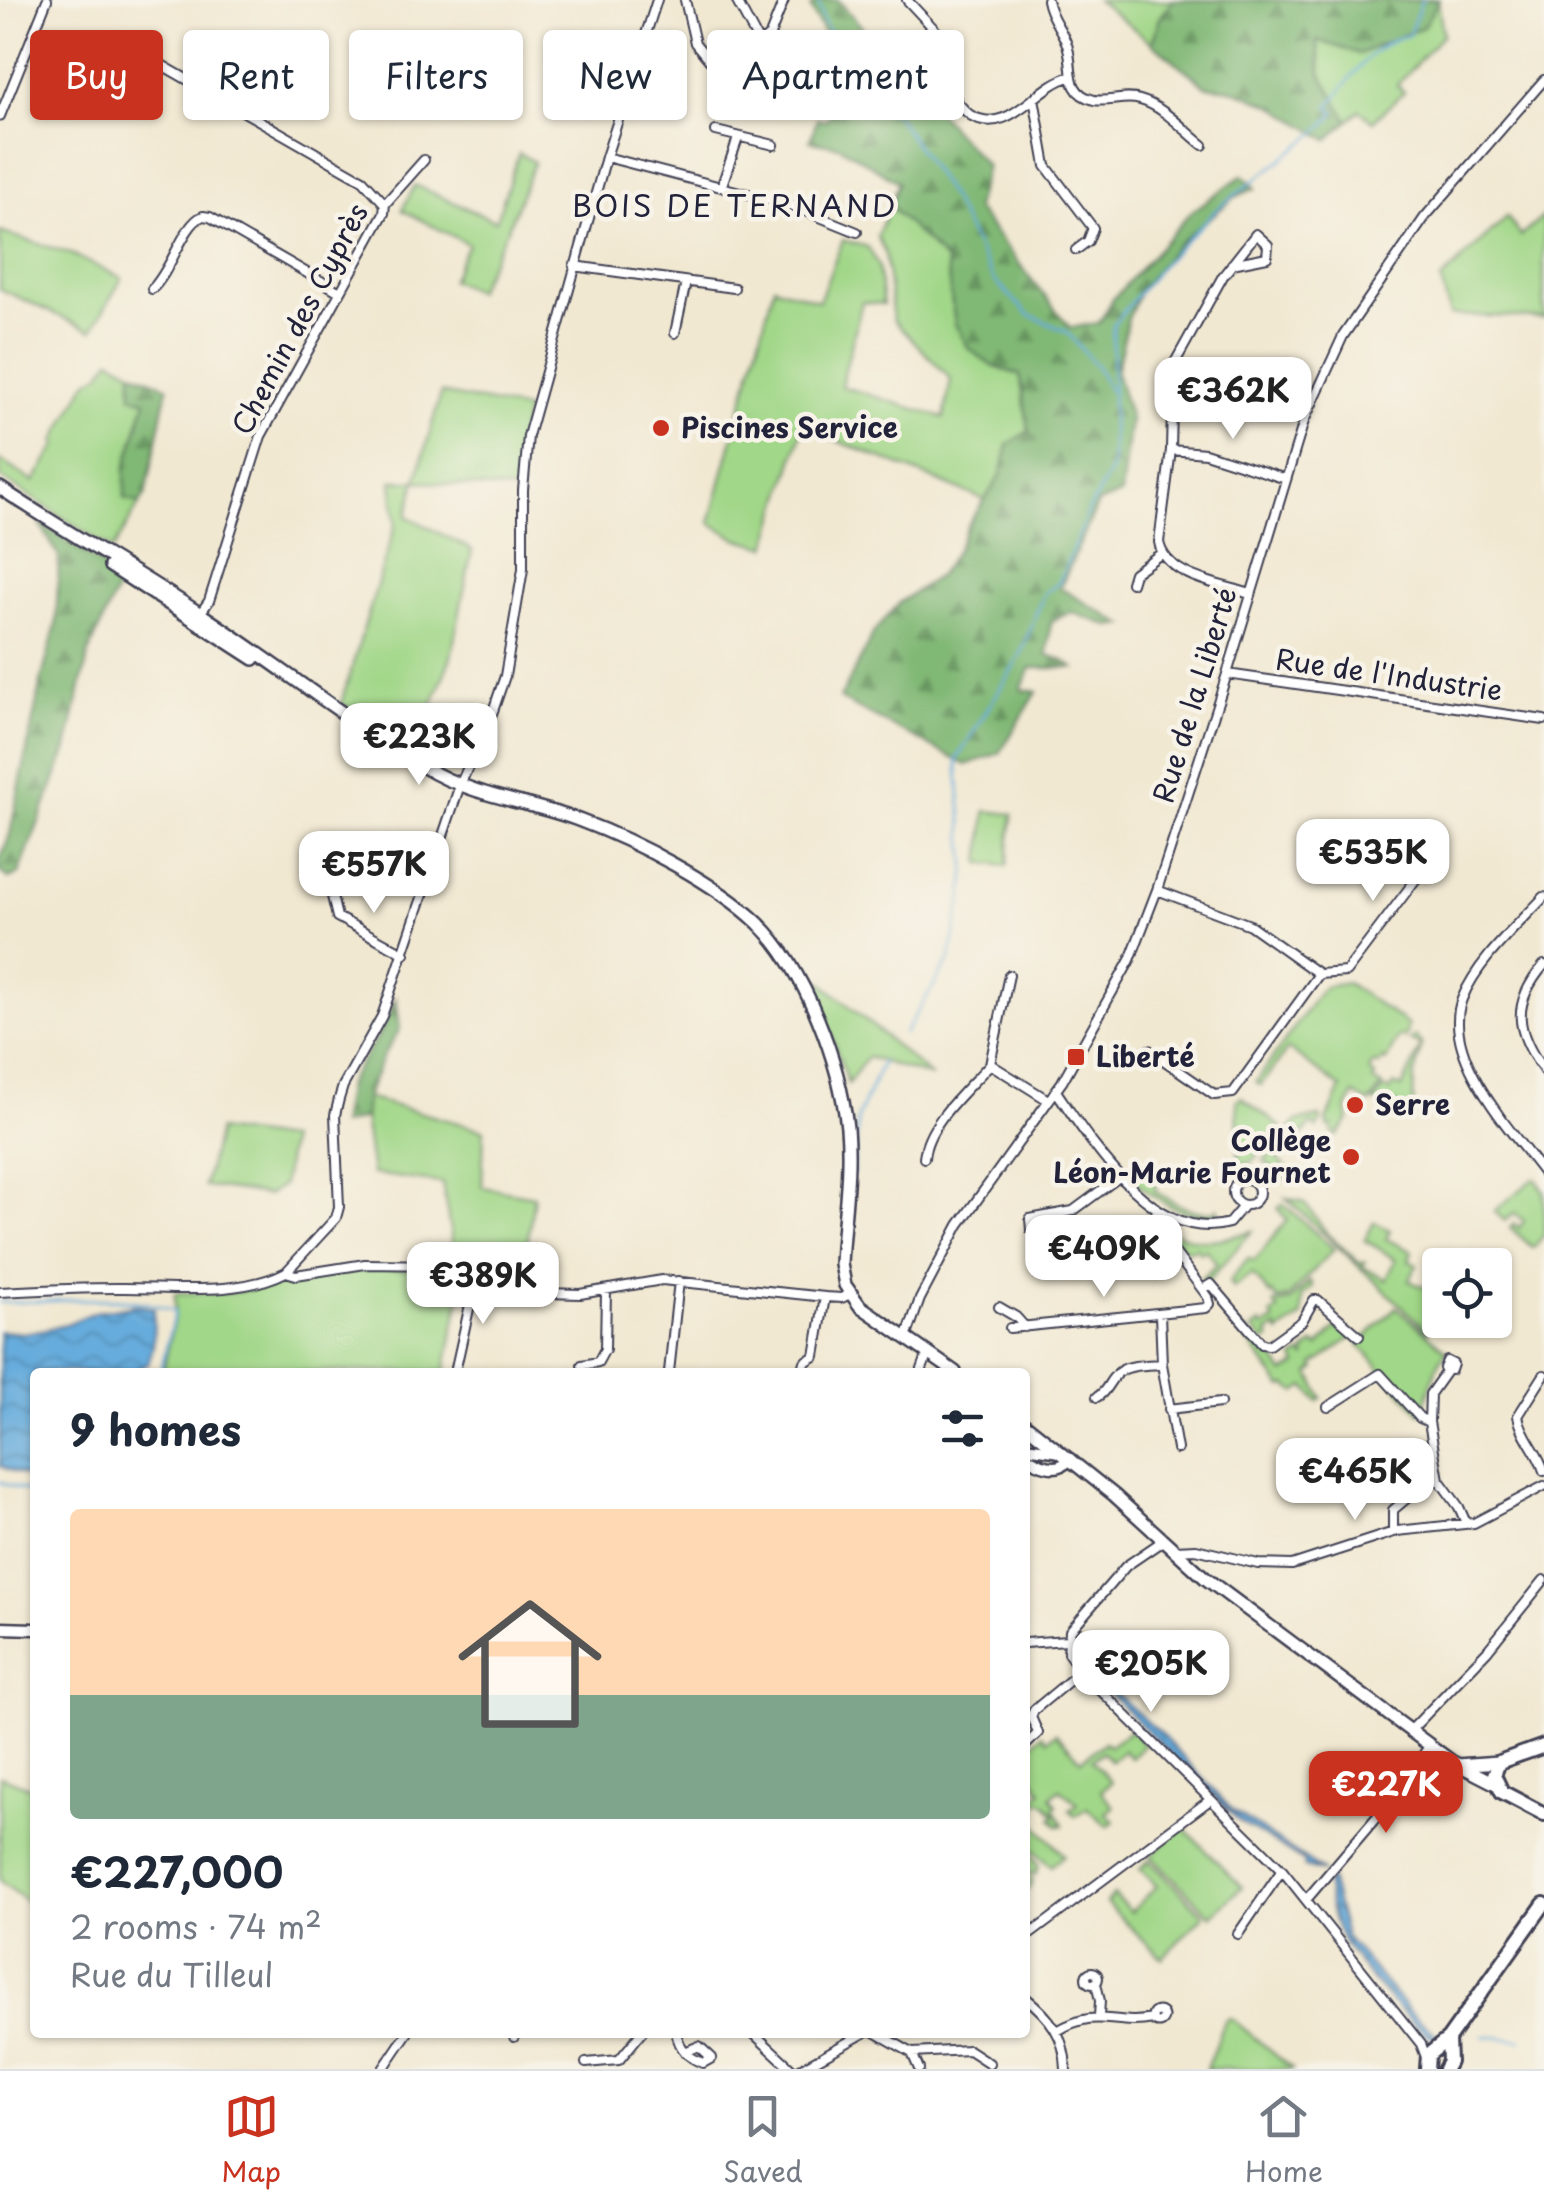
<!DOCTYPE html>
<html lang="en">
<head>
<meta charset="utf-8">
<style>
	body { margin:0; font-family:"Playpen Sans",sans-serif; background:#f2f2f3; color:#1f2937; height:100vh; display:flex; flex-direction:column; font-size:38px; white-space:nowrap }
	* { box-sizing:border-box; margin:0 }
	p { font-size:32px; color:#747a83 }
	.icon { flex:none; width:55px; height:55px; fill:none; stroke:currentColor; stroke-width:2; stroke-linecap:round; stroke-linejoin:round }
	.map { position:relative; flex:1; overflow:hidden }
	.drawer { position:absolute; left:30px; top:1368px; width:1000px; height:670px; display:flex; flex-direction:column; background:#fff; border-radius:10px; box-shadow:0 2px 8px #0004 }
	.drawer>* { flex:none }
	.banner { position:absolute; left:30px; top:30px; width:1000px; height:90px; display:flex; gap:20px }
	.tools { position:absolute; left:1422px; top:1248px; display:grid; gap:20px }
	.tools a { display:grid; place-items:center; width:90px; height:90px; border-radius:10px; background:#fff; box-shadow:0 2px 8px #0004; font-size:50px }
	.price { position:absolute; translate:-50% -85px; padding:0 22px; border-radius:20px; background:#fff; color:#222; font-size:32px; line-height:65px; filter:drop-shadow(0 2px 5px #0008) }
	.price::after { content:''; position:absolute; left:50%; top:60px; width:30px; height:22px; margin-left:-15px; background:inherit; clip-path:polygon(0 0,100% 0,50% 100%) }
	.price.current { background:#c8321e; color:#fff }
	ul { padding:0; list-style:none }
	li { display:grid; align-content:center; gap:20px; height:530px; padding:0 40px }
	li+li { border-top:2px solid #e0e1e3 }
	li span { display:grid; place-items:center; height:310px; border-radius:10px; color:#555 }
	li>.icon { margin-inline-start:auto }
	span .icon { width:180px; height:180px; fill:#fffc; stroke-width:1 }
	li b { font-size:42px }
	h2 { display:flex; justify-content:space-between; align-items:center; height:120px; padding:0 40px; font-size:42px }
	.chip { padding:0 35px; border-radius:10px; background:#fff; box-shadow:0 2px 8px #0004; font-size:35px; line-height:90px }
	.chip.current { background:#c8321e; color:#fff }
	.menu { display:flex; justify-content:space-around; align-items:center; height:140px; border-top:2px solid #e0e1e3; background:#fff; font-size:28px; color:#747a83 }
	.menu a { display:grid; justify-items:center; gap:5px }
	.menu .current { color:#c8321e }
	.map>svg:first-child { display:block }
	.green { fill:#a1d788; stroke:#627c62; stroke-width:2.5 }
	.forest { fill:url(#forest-firs); stroke:#516d58; stroke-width:2.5 }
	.water { fill:url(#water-waves); stroke:#44678c; stroke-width:2.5 }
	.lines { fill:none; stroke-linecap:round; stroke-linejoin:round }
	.stream { stroke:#66acdc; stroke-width:2.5 }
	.minor-casing { stroke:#414052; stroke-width:12 }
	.tertiary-casing { stroke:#414052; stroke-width:15 }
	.secondary-casing { stroke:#414052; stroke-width:16 }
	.primary-casing { stroke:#414052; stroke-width:18 }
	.minor { stroke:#fff; stroke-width:8 }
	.tertiary { stroke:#fff; stroke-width:10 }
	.secondary { stroke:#fff; stroke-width:11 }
	.primary { stroke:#fff; stroke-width:12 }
	.poi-dot { fill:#c8321e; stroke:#f7f3e8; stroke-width:4 }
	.labels { text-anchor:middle; stroke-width:9; stroke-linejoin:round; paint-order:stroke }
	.street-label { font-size:28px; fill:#22223b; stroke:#f7f3e8 }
	.poi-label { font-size:28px; font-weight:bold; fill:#22223b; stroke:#f7f3e8; text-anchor:start }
	.neighbourhood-label { font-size:30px; letter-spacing:2.5px; fill:#22223b; stroke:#f7f3e8 }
</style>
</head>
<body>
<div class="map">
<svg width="1544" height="2069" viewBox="0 0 1544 2069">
	<defs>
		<pattern id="forest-firs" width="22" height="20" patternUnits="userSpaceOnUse" patternTransform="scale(2.5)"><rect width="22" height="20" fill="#80b874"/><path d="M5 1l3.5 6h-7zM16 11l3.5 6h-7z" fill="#689560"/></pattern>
		<pattern id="water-waves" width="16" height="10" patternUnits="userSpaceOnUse" patternTransform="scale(2.5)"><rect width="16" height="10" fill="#66acdc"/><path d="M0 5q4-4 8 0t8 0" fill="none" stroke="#548cb4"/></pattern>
	</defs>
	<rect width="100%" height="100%" fill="#f7f3e8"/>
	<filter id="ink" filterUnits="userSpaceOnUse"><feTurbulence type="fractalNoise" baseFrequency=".01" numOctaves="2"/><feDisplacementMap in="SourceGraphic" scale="20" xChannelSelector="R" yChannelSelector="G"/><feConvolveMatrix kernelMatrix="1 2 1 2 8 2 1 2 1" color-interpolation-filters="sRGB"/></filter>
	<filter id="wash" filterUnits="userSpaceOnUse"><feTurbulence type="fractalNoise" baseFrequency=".0048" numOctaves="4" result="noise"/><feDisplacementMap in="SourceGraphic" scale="40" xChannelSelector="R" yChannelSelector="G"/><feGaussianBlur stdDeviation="2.25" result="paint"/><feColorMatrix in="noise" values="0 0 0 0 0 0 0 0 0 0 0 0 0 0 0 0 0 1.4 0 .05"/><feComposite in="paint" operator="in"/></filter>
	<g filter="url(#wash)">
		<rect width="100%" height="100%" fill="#f1e8d1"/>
		<!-- green -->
		<path class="green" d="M1097 0H1173L1160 18 1152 43Z
			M1438 0 1443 34 1397 85 1404 92 1373 121 1359 110 1348 121 1321 74 1317 40 1359 54 1423 27Z
			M519 153 534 162 508 228 476 291 451 280 468 244 402 210 415 185 496 221Z
			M890 207 946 261 955 324 992 366 1020 375 1030 431 1008 445 1001 475 985 500 803 427 767 547 736 538 710 523 774 286 819 301 843 240 868 247 878 265 883 304 862 302 841 386 944 418 951 379 893 320 885 253 877 236Z
			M1544 216V318L1450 315 1441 280 1507 217 1521 236Z
			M0 232 69 253 122 278 92 331 0 289Z
			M111 359 132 371V396L146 400 125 498 140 503 113 550 0 477V460L34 482 58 443 55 441 87 382 101 373Z
			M441 393 526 410 519 441 516 491 416 481 407 516 472 550 451 657 425 724 467 744 452 763 426 758 341 703 396 523 392 481H416Z
			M986 811 1013 814 1007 866 981 863Z
			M804 967 932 1077 867 1057 848 1084 822 1008Z
			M1347 983 1408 1025 1405 1038 1399 1036 1386 1061 1382 1059 1379 1065 1373 1063 1369 1072 1375 1076 1373 1081 1382 1086 1370 1103 1354 1094 1347 1109 1349 1120 1337 1136 1332 1132 1333 1126 1328 1127 1327 1121 1341 1088 1288 1049 1261 1085 1256 1082 1320 991 1324 987Z
			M1415 1036 1422 1044 1414 1077 1413 1117 1399 1105 1374 1102 1384 1088 1390 1091 1394 1085 1402 1088 1421 1046 1410 1040Z
			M1241 1097 1281 1127 1251 1163 1239 1164 1237 1100Z
			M366 1098 484 1130 482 1187 534 1196 523 1274 455 1259 442 1183 372 1174 364 1118Z
			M1320 1117 1322 1121 1317 1128 1311 1124 1293 1148 1288 1145 1277 1159 1288 1170 1284 1180 1264 1161 1296 1122Z
			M218 1130 289 1140 283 1185 268 1195 204 1186Z
			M1157 1169 1156 1192C1176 1203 1194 1216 1217 1211L1218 1207 1220 1215C1190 1224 1144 1193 1125 1171Z
			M1535 1178 1544 1191V1235L1533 1248 1511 1228 1514 1224 1519 1228 1524 1221 1515 1213 1505 1221 1494 1211Z
			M1286 1198 1304 1202 1327 1233 1359 1263 1365 1262 1363 1267 1386 1280 1396 1260 1365 1240 1374 1222 1390 1230 1386 1239 1412 1251 1409 1261 1417 1265 1409 1281 1440 1294V1320H1443L1428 1331Z
			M1283 1204 1334 1249 1288 1298 1277 1300 1272 1293 1270 1295 1252 1274 1233 1288 1229 1282 1248 1258 1254 1261 1287 1220 1278 1209Z
			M1163 1226C1199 1246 1214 1242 1252 1231L1209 1280H1200L1217 1264 1206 1250 1200 1253 1196 1247 1191 1250 1177 1247Z
			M364 1268 446 1271 464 1277 445 1372H163L175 1312V1293H229Z
			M1310 1281 1313 1287 1302 1296V1316L1279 1333 1276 1328 1268 1333 1270 1339 1264 1342 1253 1329 1260 1323 1263 1327 1274 1321 1271 1315 1278 1310 1274 1304 1290 1301Z
			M1396 1307 1447 1351C1433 1365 1431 1396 1420 1413L1359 1344Z
			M1339 1325 1354 1336 1314 1365 1316 1368 1310 1374 1322 1398 1318 1401 1305 1386 1296 1392 1287 1386 1282 1387 1237 1326 1247 1332 1256 1345 1270 1352 1284 1373 1297 1365 1294 1358 1301 1354 1305 1357V1352L1314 1344 1318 1347Z
			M1131 1730 1144 1745 1131 1758 1123 1751 1111 1761 1102 1752 1092 1760 1111 1782 1101 1791 1114 1807 1106 1813 1114 1821 1108 1826 1087 1808 1075 1816 1070 1810 1078 1803 1060 1789 1051 1797 1057 1805 1054 1808 1063 1825 1058 1826 1052 1818 1055 1815 1045 1803 1039 1801 1033 1806 1036 1811 1029 1818 1064 1855 1051 1866 1034 1850 1030 1853 1039 1865 1035 1875 1030 1872 1027 1874 1032 1881 1028 1890 1025 1886V1804L1042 1791 1025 1766V1751L1042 1734 1047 1740 1056 1733 1081 1760 1105 1742 1109 1746Z
			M0 1776 35 1789V1908L0 1881Z
			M1182 1826 1242 1887 1211 1916 1151 1856Z
			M1149 1860 1204 1915 1162 1958 1106 1903 1114 1895 1131 1912 1157 1886 1140 1869Z
			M1231 2018 1291 2068 1292 2069H1206L1226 2019Z"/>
		<!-- forest -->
		<path class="forest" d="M820 0H838L986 166 975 208 1070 328 1099 323 1113 299 1192 211 1243 175 1256 188 1235 197 1179 243 1140 290 1128 319 1116 372 1130 419 1121 494 1098 503 1060 588 1124 625 1110 626 1071 612 1051 621 1047 655 1061 659 1074 668H1031L1021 689 1037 692 1000 753 966 765 840 699 874 632 899 603 939 575 957 550 968 525 1001 475 1008 445 1029 431 1020 375 992 366 969 349 955 324 946 261 890 207 898 182 839 146 810 141 817 119 825 120 855 91 810 7Z
			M1173 0H1439L1423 27 1359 54 1317 40 1321 74 1348 121 1328 140 1272 105 1231 89 1206 86 1152 43 1160 18Z
			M132 371 168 387 146 493 140 503 125 499V470L146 400 132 396Z
			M39 522 122 578 89 652 67 749 19 874 9 879 0 872V860L10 834 41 681 56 625 59 557Z
			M396 999 400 1029 383 1056 366 1098 364 1118 340 1125 347 1084 379 1034Z"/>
		<!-- water -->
		<path class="water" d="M136 1305 154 1309 153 1346 148 1364 131 1372H35L32 1430 35 1475 29 1478 0 1466V1331L24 1333 62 1326 95 1312Z
			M1076 1647 1109 1687 1165 1738 1232 1810 1324 1872 1304 1867 1303 1861 1239 1821 1098 1682 1073 1650Z
			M1330 1879 1345 1936 1410 2012 1441 2039 1439 2042C1411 2028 1354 1962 1339 1934 1331 1919 1329 1898 1326 1882Z"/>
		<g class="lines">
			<!-- stream -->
			<path class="stream" d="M818 0 823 20 851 74 898 118 951 198 994 280 1028 314 1067 332 1097 367 1110 391
				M904 1034 950 959 963 895 966 865 957 759 1020 656 1044 593 1059 583 1090 508 1112 467 1113 325 1163 263 1217 209 1316 133 1335 114 1329 106C1352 77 1372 42 1409 35L1422 0
				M853 1175 858 1117 882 1062
				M849 1228 850 1218
				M0 1302C59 1304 119 1290 175 1311L160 1372
				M0 1482 35 1494
				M1484 2036 1521 2040"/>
		</g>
	</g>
	<g filter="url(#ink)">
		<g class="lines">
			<!-- minor casing -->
			<g class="minor-casing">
				<path id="minor" d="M685 0 695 43 710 61
					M736 0 757 39 762 42 770 35 784 0
					M907 0 953 49C959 65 949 81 955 96 957 104 964 110 970 115 1009 138 1036 85 1070 77
					M1047 0C1050 17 1060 27 1066 42 1076 64 1062 92 1094 100 1109 103 1125 95 1140 100 1163 106 1185 131 1203 145
					M153 60 363 180 385 204
					M1034 98 1046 166 1093 228 1088 241 1076 250
					M0 116 47 0
					M716 131 774 145
					M606 157 790 205 857 232
					M722 185 738 138
					M1232 264 1267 257 1268 245 1256 234C1245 248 1234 262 1223 276L1173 366 1171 450 1159 542C1165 577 1221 584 1250 594
					M574 266 734 288
					M152 289C172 270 183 224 203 216L210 217 340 292
					M675 333 686 282
					M1171 450 1205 453 1286 479
					M1131 583 1134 573 1162 553
					M197 618 209 601 261 436 384 213 385 204 424 160
					M1227 674 1544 720
					M330 888 337 917 405 954
					M1157 890 1250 925 1319 974
					M1544 897C1516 927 1477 961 1462 999 1440 1055 1512 1131 1544 1174
					M1544 965C1511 1004 1515 1031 1544 1071
					M1319 974 1346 972 1419 875 1437 869
					M1009 975 990 1064 1048 1100
					M1149 1050 1214 1095 1233 1093 1319 974
					M1056 1091C1091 1142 1155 1245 1229 1223L1244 1205
					M924 1158C927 1123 968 1089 990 1064
					M1233 1192a13 13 0 1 1 26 0a13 13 0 1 1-26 0Z
					M1031 1230 1030 1219 1073 1211 1119 1177
					M286 1272 336 1218 339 1207 335 1115 339 1099 343 1086 382 1016 460 785 493 711 505 676 523 569V490L528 436 606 157 657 0
					M1203 1289 1211 1284 1262 1344 1269 1345 1302 1321 1314 1300H1318L1359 1336
					M0 1292C39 1290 78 1288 117 1288 170 1287 238 1297 286 1272L296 1275 365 1264 444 1265 547 1293 580 1294 662 1280 825 1297 842 1298 850 1294
					M999 1307 1016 1317 1025 1327
					M1160 1314 1162 1364 1177 1449
					M1010 1328 1206 1308 1210 1304 1208 1297 1157 1229 1156 1208
					M906 1338 920 1299 959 1225 1062 1082 1130 960 1157 890 1227 674 1304 421 1343 336 1425 217 1544 80
					M1447 1361 1453 1364 1451 1370 1444 1368Z
					M582 1365 598 1362 605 1349 606 1290
					M1447 1370 1430 1394 1429 1422 1439 1480 1459 1507 1466 1523
					M455 1372 477 1273
					M669 1372 679 1281
					M802 1372 805 1362 815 1356 825 1297
					M921 1372 928 1353
					M1544 1375 1518 1416C1522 1437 1538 1451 1544 1471
					M1097 1397C1108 1391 1109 1379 1119 1372 1130 1364 1149 1365 1162 1364
					M1328 1407 1380 1374 1420 1418 1429 1422
					M1169 1409 1220 1403
					M1393 1532V1510L1424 1484
					M1164 1540 1126 1566 1070 1631 1068 1653 1081 1671 1282 1870 1421 2044 1426 2057
					M1175 1550 1196 1549 1258 1564 1292 1565 1397 1531 1474 1523 1544 1486
					M1025 1643 1067 1640
					M1411 1730 1487 1651 1544 1580
					M1025 1746 1038 1733 1031 1717 1034 1710 1081 1671
					M1306 1900 1380 1813 1431 1744
					M1238 1934 1282 1870
					M1025 1938 1210 1800
					M1086 1978a6 6 0 1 1 12 0a6 6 0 1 1-12 0Z
					M1096 1983 1100 2001 1099 2016
					M1025 1997C1050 2017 1065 2036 1066 2069
					M1152.5 2017a5.5 5.5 0 1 1 11 0a5.5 5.5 0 1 1-11 0Z
					M1057 2031C1099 2006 1113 2027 1153 2019
					M514 2032V2037
					M676 2032C679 2048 688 2058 703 2063L712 2058 699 2046 685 2052
					M752 2032 792 2069
					M875 2032 912 2053 969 2050 989 2063
					M912 2053 919 2069
					M586 2063 619 2060 642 2032
					M383 2069 408 2032
					M800 2069 866 2032"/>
			</g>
			<!-- tertiary casing -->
			<g class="tertiary-casing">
				<path id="tertiary" d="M1025 1447 1061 1452
					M1025 1456C1039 1465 1057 1474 1070 1459
					M0 1628 35 1629"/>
			</g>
			<!-- secondary casing -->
			<g class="secondary-casing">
				<path id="secondary" d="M0 488C67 533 138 572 205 617 279 666 349 721 424 767 473 797 528 801 581 821 635 841 716 883 758 923 805 968 840 1063 847 1128 851 1173 843 1220 841 1264L845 1285 860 1306 955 1372
					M110 566 254 659
					M1025 1424 1114 1495 1205 1578 1451 1761 1496 1784
					M1457 1765 1499 1762"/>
			</g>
			<!-- primary casing -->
			<g class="primary-casing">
				<path id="primary" d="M1544 1746 1499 1762 1494 1775 1502 1792 1544 1814
					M1427 2069 1428 2055 1448 2039 1544 1904
					M1445 2069 1449 2062 1448 2039"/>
			</g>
			<!-- minor -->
			<use href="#minor" class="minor"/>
			<!-- tertiary -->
			<use href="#tertiary" class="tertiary"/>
			<!-- secondary -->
			<use href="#secondary" class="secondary"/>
			<!-- primary -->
			<use href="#primary" class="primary"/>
		</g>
	</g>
	<!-- markers -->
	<g class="poi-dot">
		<circle cx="661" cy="428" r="10"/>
		<rect x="1066" y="1047" width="20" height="20" rx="5"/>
		<circle cx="1355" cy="1105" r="10"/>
		<circle cx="1351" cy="1157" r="10"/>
	</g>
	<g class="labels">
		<!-- street labels -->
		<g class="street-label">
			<text transform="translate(300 319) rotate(-62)" y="10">Chemin des Cyprès</text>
			<text transform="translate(1389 675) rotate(8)" y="10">Rue de l'Industrie</text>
			<text transform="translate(1195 695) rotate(-73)" y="10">Rue de la Liberté</text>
		</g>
		<!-- poi labels -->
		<g class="poi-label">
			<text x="681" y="438">Piscines Service</text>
			<text x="1096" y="1067">Liberté</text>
			<text x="1375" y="1115">Serre</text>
			<text x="1331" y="1151" text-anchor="end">Collège<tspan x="1331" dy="32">Léon-Marie Fournet</tspan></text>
		</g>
		<!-- neighbourhood labels -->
		<g class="neighbourhood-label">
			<text x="735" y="217">BOIS DE TERNAND</text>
		</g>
	</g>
</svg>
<div class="tools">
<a><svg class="icon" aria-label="locate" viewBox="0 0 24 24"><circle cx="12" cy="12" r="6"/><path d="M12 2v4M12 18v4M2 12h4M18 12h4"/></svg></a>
</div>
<b class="price" style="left:1233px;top:442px">€362K</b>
<b class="price" style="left:419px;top:788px">€223K</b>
<b class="price" style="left:1373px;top:904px">€535K</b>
<b class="price" style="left:374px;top:916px">€557K</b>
<b class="price" style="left:1104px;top:1300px">€409K</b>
<b class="price" style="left:483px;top:1327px">€389K</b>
<b class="price" style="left:1355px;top:1523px">€465K</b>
<b class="price" style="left:1151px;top:1715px">€205K</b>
<b class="price current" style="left:1386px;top:1836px">€227K</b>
<div class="banner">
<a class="chip current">Buy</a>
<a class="chip">Rent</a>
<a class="chip">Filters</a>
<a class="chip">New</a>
<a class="chip">Apartment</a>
</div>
<section class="drawer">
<h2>9 homes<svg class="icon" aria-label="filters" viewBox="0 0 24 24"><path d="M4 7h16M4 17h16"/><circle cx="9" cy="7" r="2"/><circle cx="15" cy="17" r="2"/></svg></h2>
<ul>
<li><span style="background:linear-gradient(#ffd9b3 60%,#7fa58c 0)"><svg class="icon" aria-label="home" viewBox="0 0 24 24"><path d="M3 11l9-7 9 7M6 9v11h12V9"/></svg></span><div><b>€227,000</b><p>2 rooms · 74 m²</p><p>Rue du Tilleul</p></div></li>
</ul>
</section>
</div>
<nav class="menu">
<a class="current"><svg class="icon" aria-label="map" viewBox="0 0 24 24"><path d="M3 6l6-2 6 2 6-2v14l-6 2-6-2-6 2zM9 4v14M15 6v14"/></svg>Map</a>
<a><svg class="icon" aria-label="saved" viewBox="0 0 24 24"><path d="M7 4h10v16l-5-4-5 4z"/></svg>Saved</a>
<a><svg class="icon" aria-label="home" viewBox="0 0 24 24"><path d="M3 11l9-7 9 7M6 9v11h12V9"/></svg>Home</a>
</nav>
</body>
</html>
